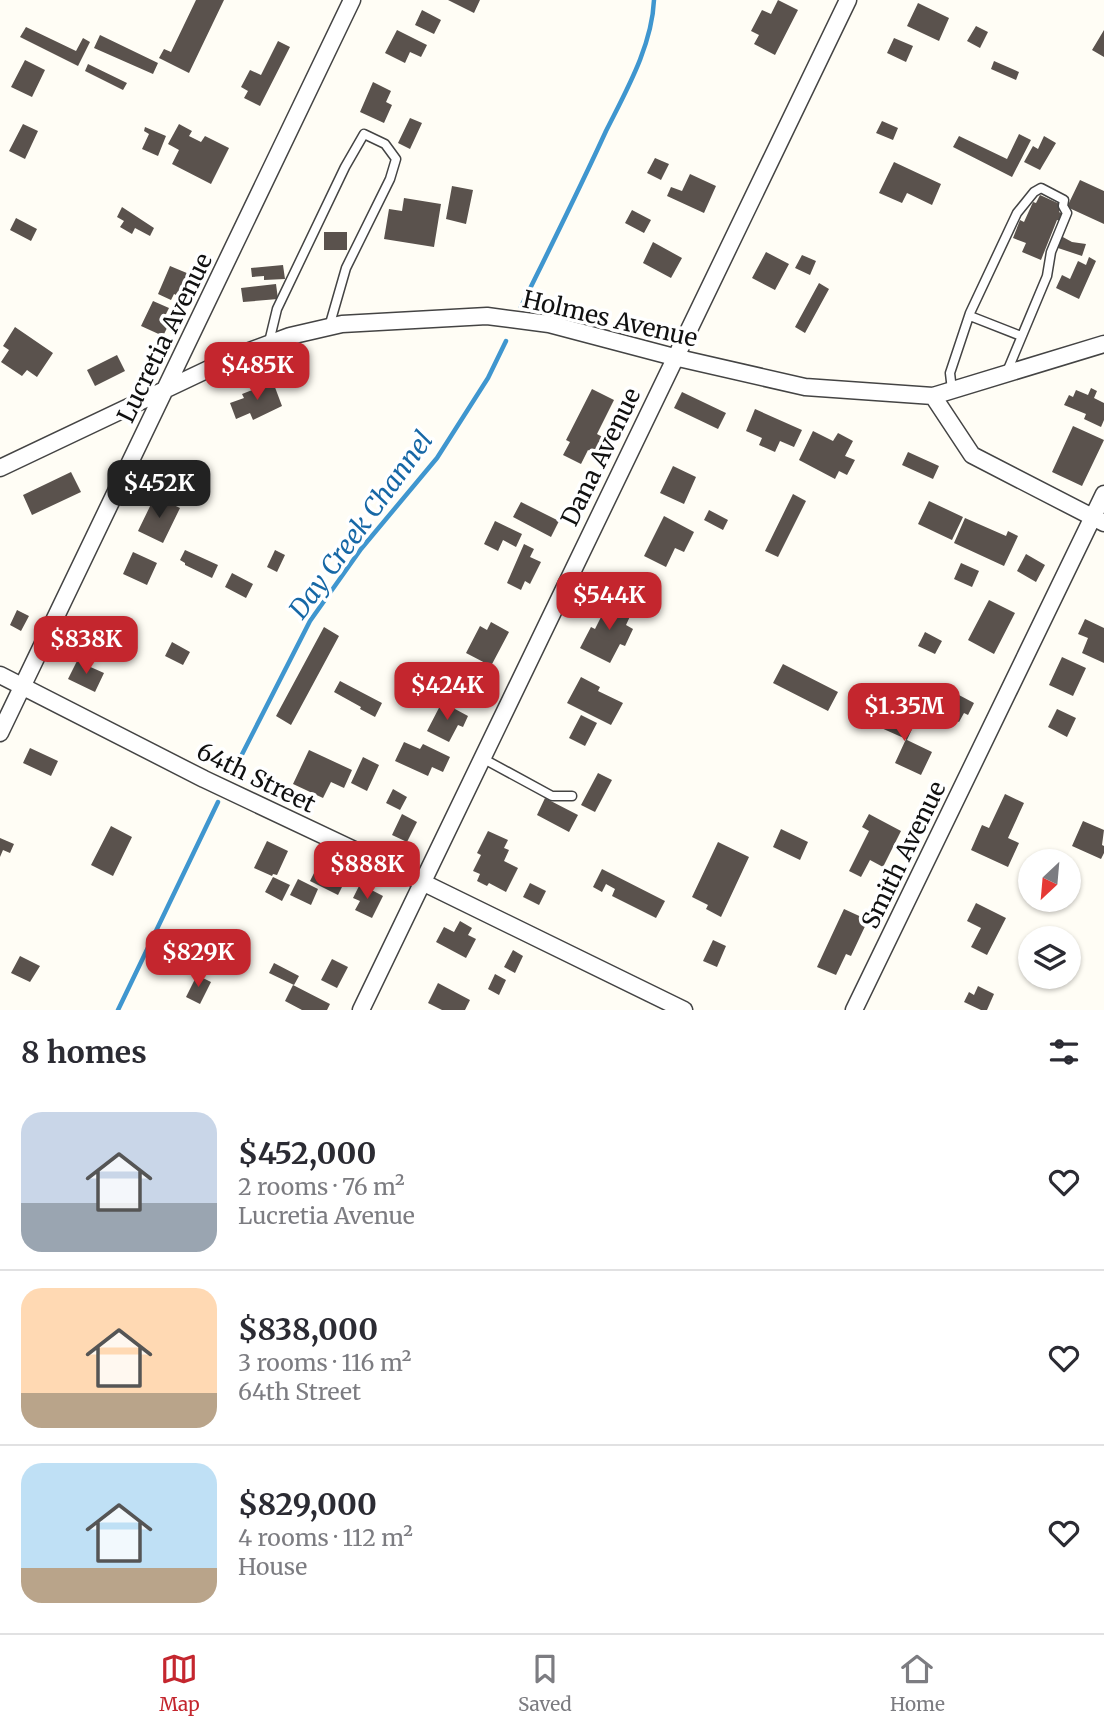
<!DOCTYPE html>
<html lang="en">
<head>
<meta charset="utf-8">
<style>
	body { margin:0; font-family:Merriweather,serif; background:#f7f7f7; color:#2b2b33; height:100vh; display:flex; flex-direction:column; font-size:26px; white-space:nowrap }
	* { box-sizing:border-box; margin:0 }
	p { font-size:23px; color:#7c7c81 }
	.icon { flex:none; width:38px; height:38px; fill:none; stroke:currentColor; stroke-width:2; stroke-linecap:round; stroke-linejoin:round }
	.map { position:relative; height:1010px; overflow:hidden }
	.details { display:flex; flex-direction:column; background:#fff; flex:1 }
	.details>* { flex:none }
	.needle { width:46px; rotate:206deg }
	.controls { position:absolute; left:1018px; top:849px; display:grid; gap:14px }
	.controls a { display:grid; place-items:center; width:63px; height:63px; border-radius:50%; background:#fff; box-shadow:0 2px 5px #0004; font-size:35px }
	.price { position:absolute; translate:-50% -60px; padding:0 16px; border-radius:14px; background:#c4262e; color:#fff; font-size:23px; line-height:46px; filter:drop-shadow(0 2px 4px #0008) }
	.price::after { content:''; position:absolute; left:50%; top:42px; width:21px; height:16px; margin-left:-10px; background:inherit; clip-path:polygon(0 0,100% 0,50% 100%) }
	.price.on { background:#222; color:#fff }
	ul { padding:0; list-style:none }
	li { display:flex; align-items:center; gap:21px; height:175px; padding:0 21px }
	li+li { border-top:2px solid #e1e1e2 }
	li span { display:grid; place-items:center; flex:none; width:196px; height:140px; border-radius:21px; color:#555 }
	li>.icon { margin-inline-start:auto }
	span .icon { width:84px; height:84px; fill:#fffc; stroke-width:1 }
	li b { font-size:30px }
	h2 { display:flex; justify-content:space-between; align-items:center; height:84px; padding:0 21px; font-size:30px }
	.menu { display:flex; justify-content:space-around; align-items:center; height:98px; border-top:2px solid #e1e1e2; background:#fff; font-size:19px; color:#7c7c81 }
	.menu a { display:grid; justify-items:center; gap:4px }
	.menu .on { color:#c4262e }
	.map>svg:first-child { display:block }
	.lines { fill:none; stroke-linecap:round; stroke-linejoin:round }
	.stream { stroke:#3f96cf; stroke-width:4.5 }
	.building { fill:#5a524d }
	.lane-casing { stroke:#444; stroke-width:11 }
	.street-casing { stroke:#444; stroke-width:19 }
	.lane { stroke:#fff; stroke-width:8 }
	.street { stroke:#fff; stroke-width:16 }
	.labels { text-anchor:middle; stroke-width:7; stroke-linejoin:round; paint-order:stroke }
	.street-label { font-size:24px; fill:#111; stroke:#fff }
	.water-label { font-size:26px; font-style:italic; fill:#1768a6; stroke:#fff }
</style>
</head>
<body>
<div class="map">
<svg width="1104" height="1010" viewBox="0 0 1104 1010">
	<rect width="100%" height="100%" fill="#fffdf5"/>
	<g class="lines">
		<!-- stream -->
		<path class="stream" d="M521 307C550 248 579 190 606 131 626 91 652 46 654 0
			M233 772 310 621 361 549 437 458 488 378 506 341
			M118 1010 218 802"/>
	</g>
	<!-- building -->
	<path class="building" d="M196 0H224L189 73 159 58 164 49 171 52Z
		M448 0H480L474 13Z
		M778 0 798 10 775 55 754 44 759 35 751 31 762 10 771 14Z
		M918 3 949 18 939 41 907 26Z
		M422 10 441 20 434 34 415 25Z
		M976 26 988 32 980 48 967 41Z
		M26 27 76 51 83 38 90 42 78 66 20 37Z
		M397 30 427 45 421 57 410 52 405 63 385 53Z
		M1104 30V57L1092 50Z
		M100 35 158 63 153 74 94 48Z
		M894 38 913 46 906 62 887 53Z
		M278 41 290 47 260 106 244 98 248 91 241 87 250 70 261 75Z
		M25 60 45 70 32 97 11 87Z
		M994 61 1019 72 1016 80 991 69Z
		M88 64 127 83 123 90 85 71Z
		M373 82 391 91 386 102 392 105 384 123 360 112Z
		M410 118 422 123 410 149 398 143Z
		M882 121 898 128 893 140 876 133Z
		M23 124 38 131 25 159 9 151Z
		M179 124 192 131 189 136 201 142 205 136 229 148 211 184 172 164 179 150 168 144Z
		M145 127 166 136 158 156 142 149 149 134 144 131Z
		M1019 134 1031 140 1012 177 953 147 959 136 1007 159Z
		M1044 136 1056 143 1040 170 1024 162 1033 146 1038 149Z
		M655 158 669 164 661 180 647 173Z
		M894 162 941 184 932 205 907 193 902 203 879 193Z
		M690 174 716 186 704 213 667 196 671 187 682 191Z
		M1080 180 1104 191V224L1067 207Z
		M452 186 473 190 466 224 446 219Z
		M1040 195 1062 205 1059 212 1063 214 1060 221 1057 220 1041 260 1022 252 1026 243 1013 238 1020 220 1024 222 1033 202 1036 203Z
		M404 198 441 204 434 247 384 239 389 209 402 211Z
		M122 207 154 228 150 236 135 228 132 234 120 227 124 221 117 217Z
		M632 210 651 220 644 233 625 223Z
		M16 218 37 229 31 241 10 230Z
		M324 232H347V250H324Z
		M1061 236 1072 242 1086 244 1082 256 1058 248Z
		M653 242 682 258 671 278 643 263Z
		M766 252 789 264 775 290 752 278Z
		M802 255 816 261 810 275 795 268Z
		M1089 257 1096 261 1079 299 1056 288 1062 275 1070 279 1078 261 1086 265Z
		M283 265 285 279 264 280V276L252 277 251 268Z
		M170 266 194 276 184 299 174 294 171 300 158 294Z
		M819 283 829 289 805 333 795 327Z
		M276 284 278 299 243 302 241 288Z
		M153 301 169 308 165 316 172 318 163 336 141 326Z
		M15 327 53 353 37 377 27 370 22 376 1 362 9 350 3 346Z
		M117 355 125 371 95 386 87 370Z
		M273 382 282 406 253 420 250 413 236 419 230 403 244 398 242 394Z
		M1091 388 1097 391 1094 398 1104 403V420L1101 427 1084 419 1086 414 1064 405 1069 395 1073 397 1076 390 1088 395Z
		M592 389 614 400 597 434 610 441 602 457 588 450 581 464 563 455 570 442 566 440Z
		M682 392 726 413 718 429 674 408Z
		M755 409 802 430 794 447 780 441 775 452 759 445 762 438 746 431Z
		M1073 426 1104 440 1082 486 1052 472Z
		M813 431 833 441 838 433 853 441 845 456 855 460 847 475 839 471 835 479 799 460Z
		M908 452 939 466 933 479 902 465Z
		M673 466 696 477 684 504 660 493Z
		M71 472 81 492 32 515 23 495Z
		M793 494 806 501 778 557 765 551Z
		M155 496 180 508 163 543 138 531Z
		M929 501 963 517 952 540 918 524Z
		M521 502 559 521 551 537 513 517Z
		M709 510 728 520 723 530 704 520Z
		M664 516 694 532 684 552 675 548 666 567 644 556Z
		M965 518 1006 536 1008 531 1018 536 1004 566 954 543Z
		M495 521 522 534 516 547 503 540 498 551 484 544Z
		M524 544 534 549 530 557 541 562 530 584 525 581 521 590 507 583Z
		M185 550 218 565 212 578 185 565V563L180 560Z
		M275 550 285 555 277 572 267 567Z
		M133 552 157 563 147 585 123 574Z
		M1026 554 1045 565 1036 582 1017 571Z
		M961 563 979 571 972 587 954 579Z
		M232 573 253 584 246 598 225 587Z
		M610 599 633 610 626 625 633 629 625 646 620 644 610 663 580 648 591 627 595 629Z
		M989 600 1015 613 994 654 968 640Z
		M17 610 29 616 21 631 10 625Z
		M1085 619 1104 628V663L1082 653 1088 638 1078 634Z
		M491 622 509 632 491 666 466 653 480 626 487 630Z
		M324 627 339 636 291 725 276 716Z
		M925 632 942 641 935 654 918 646Z
		M172 642 190 652 183 665 165 656Z
		M1062 657 1086 668 1073 696 1049 685Z
		M77 661 104 673 95 692 68 679Z
		M783 664 838 692 828 711 773 683Z
		M581 677 600 687 598 691 623 703 611 725 567 703Z
		M340 681 382 703 375 717 360 709 361 707 334 692Z
		M957 694 974 703 968 715 964 713 959 722 946 716Z
		M442 702 468 716 463 727 458 725 449 742 427 731Z
		M1057 709 1076 718 1067 737 1048 727Z
		M876 710 913 727 907 740 932 752 921 775 895 763 906 739 870 723Z
		M581 715 597 723 585 746 569 738Z
		M404 742 420 749 423 744 450 757 443 772 432 767 428 776 395 761Z
		M30 748 58 761 51 776 23 763Z
		M309 750 352 770 344 788 331 782 323 798 293 784Z
		M363 757 379 765 367 791 351 783Z
		M598 773 612 780 595 812 581 805Z
		M393 789 407 797 400 810 386 803Z
		M1005 794 1024 803 1008 838 1019 843 1008 867 971 850 982 825 989 828Z
		M545 798 578 815 569 832 537 815Z
		M402 814 417 822 407 842 392 835Z
		M869 814 901 831 883 867 870 860 861 877 849 871 869 831 862 827Z
		M1083 821 1104 830 1102 845 1104 846V853L1101 859 1072 846Z
		M111 826 132 837 113 876 91 865Z
		M781 829 808 842 800 860 773 847Z
		M488 831 508 840 504 848 509 850 504 861 518 868 506 892 489 883 487 886 477 881 480 874 473 871 481 855 477 853Z
		M0 838 14 844 10 853 3 850 0 857Z
		M267 841 288 851 277 875 273 874 272 876 254 868Z
		M718 842 749 857 721 917 706 909 708 905 692 897Z
		M326 866 347 877 338 895 310 881 316 869 322 872Z
		M602 869 665 901 656 918 612 896 615 889 606 884 602 892 593 887Z
		M273 877 290 885 282 901 265 892Z
		M298 879 318 889 311 905 290 895Z
		M530 883 546 891 539 905 523 897Z
		M360 884 383 896 372 918 355 910 360 901 353 898Z
		M976 903 1006 918 987 955 971 947 981 928 967 921Z
		M844 909 868 920 851 956 846 954 836 975 817 967Z
		M460 921 472 928 468 935 476 939 466 958 436 942 444 927 454 932Z
		M213 938 222 943 207 970 199 966Z
		M713 940 726 946 717 967 703 961Z
		M513 950 523 956 515 973 504 967Z
		M20 956 40 966 30 982 11 973Z
		M332 959 348 967 337 988 321 980Z
		M274 963 299 976 294 985 269 973Z
		M495 974 506 980 499 995 488 989Z
		M197 975 211 982 200 1004 186 997Z
		M438 983 470 1000 465 1010H442L428 1003Z
		M293 985 330 1004 327 1010H302L285 1001Z
		M978 986 994 994 987 1010H981L964 1002 969 992 974 995Z"/>
	<g class="lines">
		<!-- lane casing -->
		<g class="lane-casing">
			<path id="lane" d="M970 316 1021 336
				M269 342 277 309 345 167 364 134 385 144 396 159 390 179 346 268 329 327
				M952 390 950 373 970 313 1017 213 1034 192 1041 188 1064 200 1063 206 1067 213 1051 252 1047 276 1006 374
				M482 758 552 796H572"/>
		</g>
		<!-- street casing -->
		<g class="street-casing">
			<path id="street" d="M933 396 972 455 1104 523
				M0 468 236 356 290 336 342 324 487 316 549 324 674 357 805 387 933 396 1104 344
				M0 675 204 779 422 882 684 1010
				M0 733 352 0
				M361 1010 848 0
				M854 1010 1104 494"/>
		</g>
		<!-- lane -->
		<use href="#lane" class="lane"/>
		<!-- street -->
		<use href="#street" class="street"/>
	</g>
	<g class="labels">
		<!-- street labels -->
		<g class="street-label">
			<text transform="translate(610 319) rotate(13)" y="8">Holmes Avenue</text>
			<text transform="translate(165 338) rotate(-64)" y="8">Lucretia Avenue</text>
			<text transform="translate(601 457) rotate(-64)" y="8">Dana Avenue</text>
			<text transform="translate(256 778) rotate(26)" y="8">64th Street</text>
			<text transform="translate(904 855) rotate(-64)" y="8">Smith Avenue</text>
		</g>
		<!-- water labels -->
		<g class="water-label">
			<text transform="translate(361 525) rotate(-54)" y="9">Day Creek Channel</text>
		</g>
	</g>
</svg>
<div class="controls">
<a><svg class="needle" viewBox="-14 -14 28 28"><path d="M0-13l5 13h-10z" fill="#e53935"/><path d="M0 13l5-13h-10z" fill="#7c7c81"/></svg></a>
<a><svg class="icon" aria-label="layers" viewBox="0 0 24 24"><path d="M12 4l9 5-9 5-9-5zM3 14l9 5 9-5"/></svg></a>
</div>
<b class="price" style="left:257px;top:402px">$485K</b>
<b class="price on" style="left:159px;top:520px">$452K</b>
<b class="price" style="left:609px;top:632px">$544K</b>
<b class="price" style="left:86px;top:676px">$838K</b>
<b class="price" style="left:447px;top:722px">$424K</b>
<b class="price" style="left:904px;top:743px">$1.35M</b>
<b class="price" style="left:367px;top:901px">$888K</b>
<b class="price" style="left:198px;top:989px">$829K</b>
</div>
<section class="details">
<h2>8 homes<svg class="icon" aria-label="filters" viewBox="0 0 24 24"><path d="M4 7h16M4 17h16"/><circle cx="9" cy="7" r="2"/><circle cx="15" cy="17" r="2"/></svg></h2>
<ul>
<li><span style="background:linear-gradient(#c9d6e8 65%,#9aa5b1 0)"><svg class="icon" aria-label="home" viewBox="0 0 24 24"><path d="M3 11l9-7 9 7M6 9v11h12V9"/></svg></span><div><b>$452,000</b><p>2 rooms · 76 m²</p><p>Lucretia Avenue</p></div><svg class="icon" aria-label="heart" viewBox="0 0 24 24"><path d="M12 20l-8-8c-3-5 5-10 8-4 3-6 11-1 8 4z"/></svg></li>
<li><span style="background:linear-gradient(#ffd9b3 75%,#b9a48a 0)"><svg class="icon" aria-label="home" viewBox="0 0 24 24"><path d="M3 11l9-7 9 7M6 9v11h12V9"/></svg></span><div><b>$838,000</b><p>3 rooms · 116 m²</p><p>64th Street</p></div><svg class="icon" aria-label="heart" viewBox="0 0 24 24"><path d="M12 20l-8-8c-3-5 5-10 8-4 3-6 11-1 8 4z"/></svg></li>
<li><span style="background:linear-gradient(#bfe0f5 75%,#b9a48a 0)"><svg class="icon" aria-label="home" viewBox="0 0 24 24"><path d="M3 11l9-7 9 7M6 9v11h12V9"/></svg></span><div><b>$829,000</b><p>4 rooms · 112 m²</p><p>House</p></div><svg class="icon" aria-label="heart" viewBox="0 0 24 24"><path d="M12 20l-8-8c-3-5 5-10 8-4 3-6 11-1 8 4z"/></svg></li>
</ul>
</section>
<nav class="menu">
<a class="on"><svg class="icon" aria-label="map" viewBox="0 0 24 24"><path d="M3 6l6-2 6 2 6-2v14l-6 2-6-2-6 2zM9 4v14M15 6v14"/></svg>Map</a>
<a><svg class="icon" aria-label="saved" viewBox="0 0 24 24"><path d="M7 4h10v16l-5-4-5 4z"/></svg>Saved</a>
<a><svg class="icon" aria-label="home" viewBox="0 0 24 24"><path d="M3 11l9-7 9 7M6 9v11h12V9"/></svg>Home</a>
</nav>
</body>
</html>
